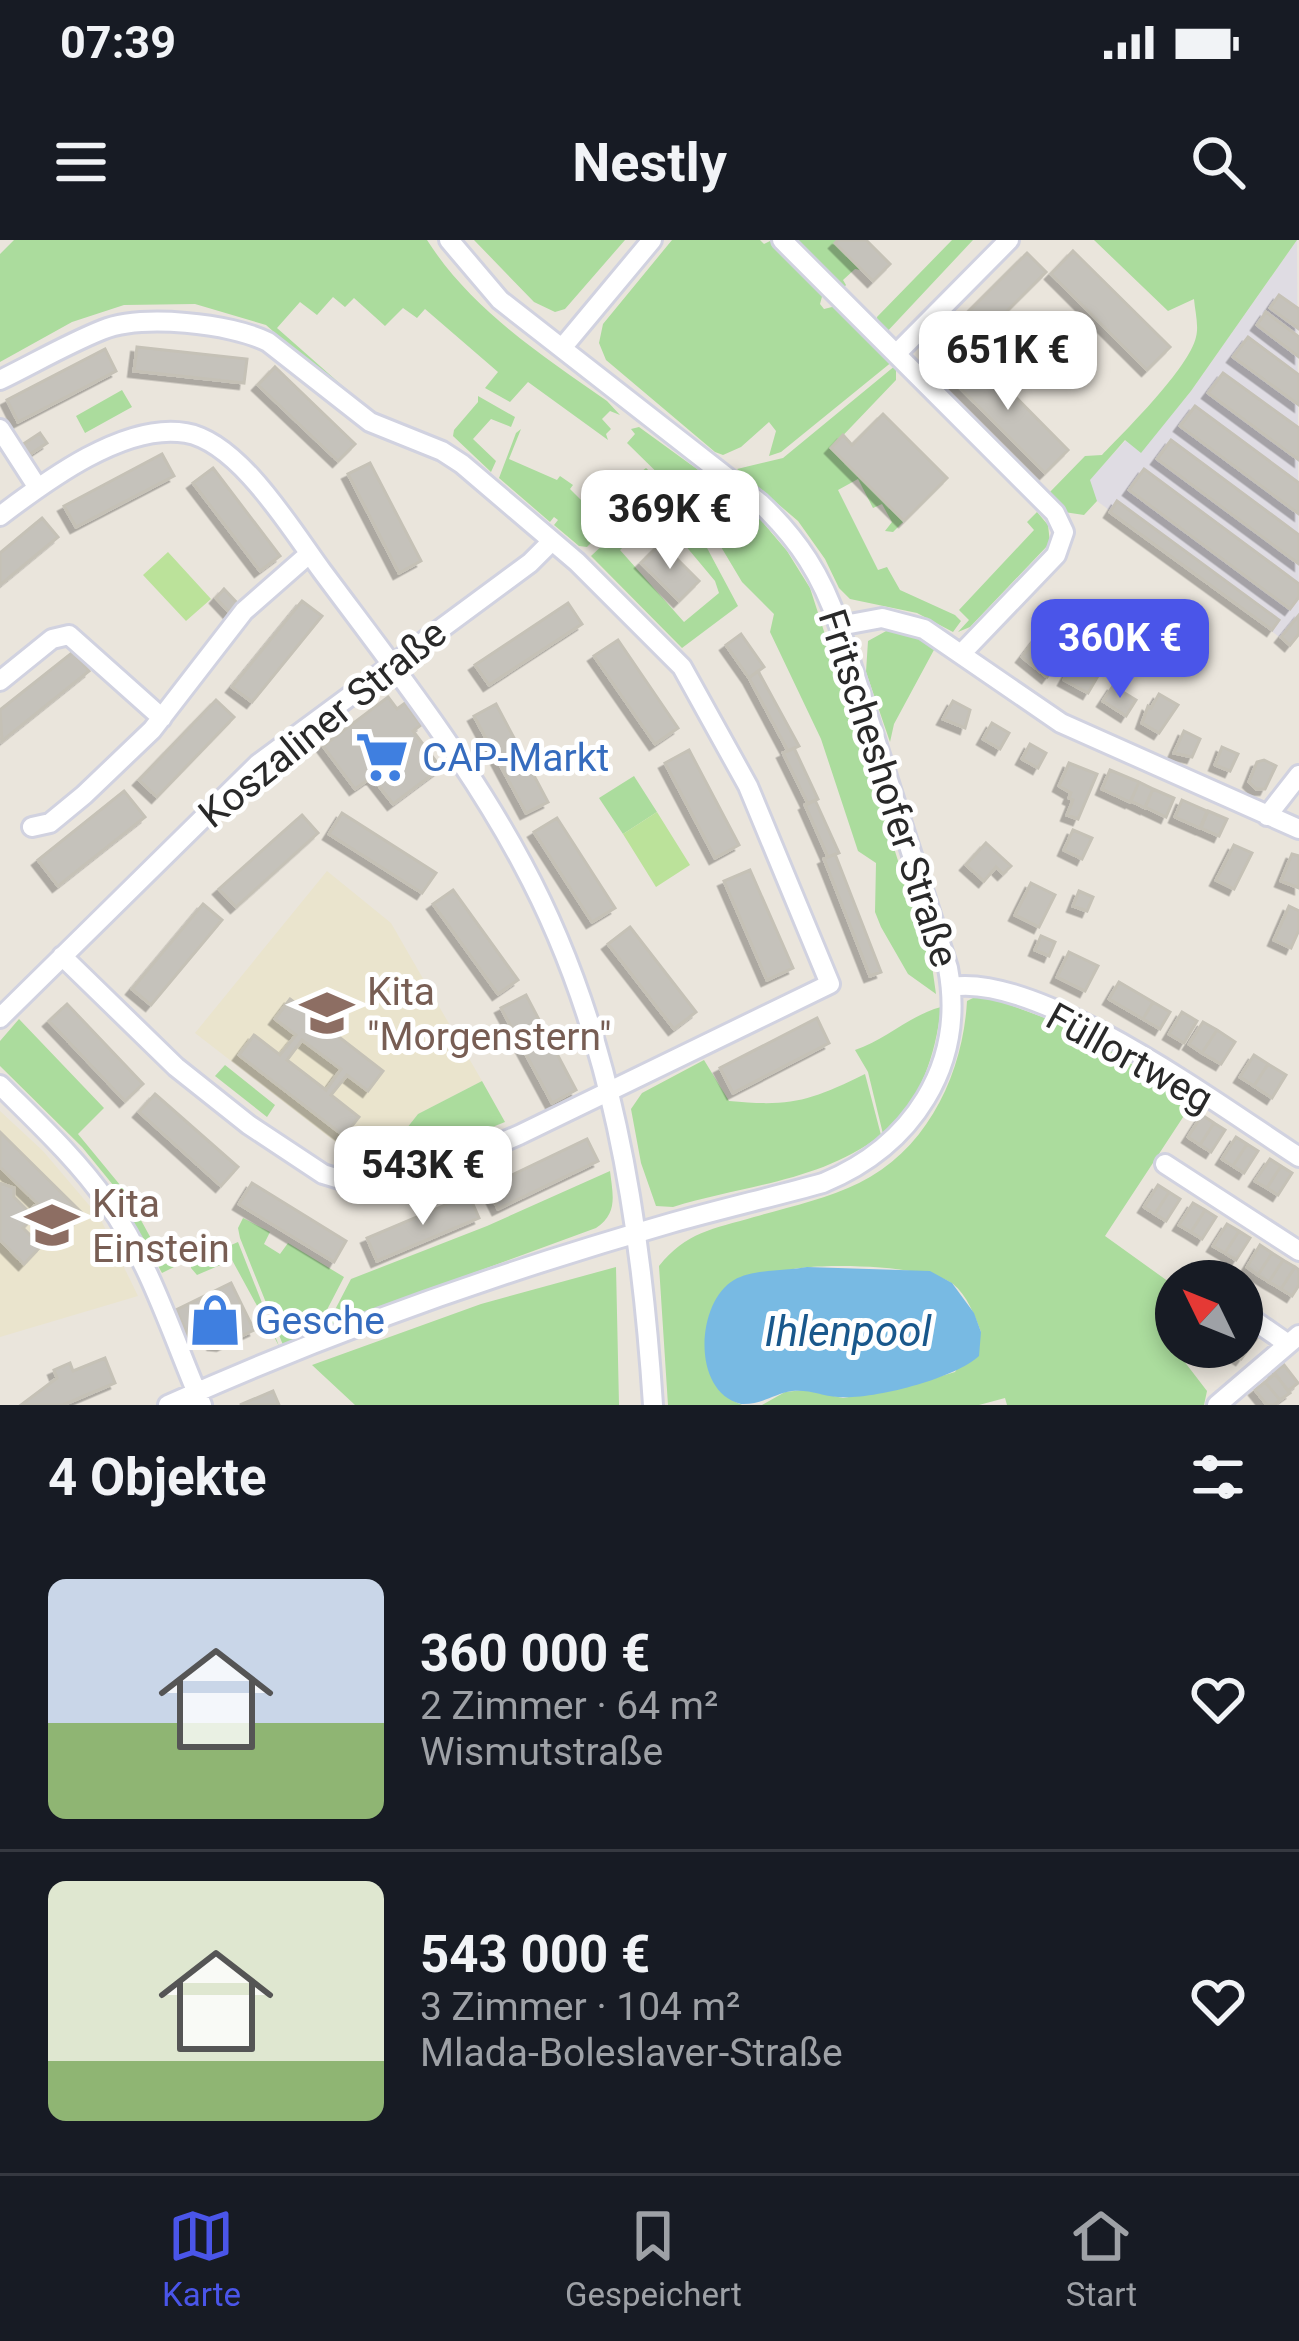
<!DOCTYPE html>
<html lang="de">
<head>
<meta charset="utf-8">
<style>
	body { margin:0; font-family:Roboto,sans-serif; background:#242831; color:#f1f3f6; height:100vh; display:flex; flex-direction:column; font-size:45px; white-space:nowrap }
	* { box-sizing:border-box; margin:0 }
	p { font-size:39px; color:#9ea1a6 }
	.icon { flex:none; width:66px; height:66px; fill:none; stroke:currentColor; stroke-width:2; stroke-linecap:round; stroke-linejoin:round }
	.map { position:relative; height:1165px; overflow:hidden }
	.sheet { display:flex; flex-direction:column; background:#171b24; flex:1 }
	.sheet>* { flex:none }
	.needle { width:78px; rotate:313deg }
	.tools { position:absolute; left:1155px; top:1020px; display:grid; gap:24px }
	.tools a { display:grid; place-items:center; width:108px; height:108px; border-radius:50%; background:#171b24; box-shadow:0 6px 18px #0003; font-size:60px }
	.price { position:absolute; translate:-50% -102px; padding:0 27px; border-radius:24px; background:#fff; color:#222; font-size:39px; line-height:78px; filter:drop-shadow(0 3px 6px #0008) }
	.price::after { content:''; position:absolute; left:50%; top:72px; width:36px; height:27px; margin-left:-18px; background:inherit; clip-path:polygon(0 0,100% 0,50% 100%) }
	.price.selected { background:#4a55e9; color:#fff }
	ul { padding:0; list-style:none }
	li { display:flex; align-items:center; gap:36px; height:300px; padding:0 48px }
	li+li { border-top:3px solid #363941 }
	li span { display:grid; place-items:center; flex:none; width:336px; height:240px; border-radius:18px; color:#555 }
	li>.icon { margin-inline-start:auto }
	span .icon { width:144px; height:144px; fill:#fffc; stroke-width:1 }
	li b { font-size:51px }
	h2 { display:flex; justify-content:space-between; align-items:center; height:144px; padding:0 48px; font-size:51px }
	.status { display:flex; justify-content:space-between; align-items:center; height:84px; padding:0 60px; background:#171b24; direction:ltr }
	.status svg { height:33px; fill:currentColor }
	header { display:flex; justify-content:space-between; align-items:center; height:156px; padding:0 48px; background:#171b24; font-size:54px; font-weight:700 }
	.tab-bar { display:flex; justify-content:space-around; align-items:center; height:168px; border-top:3px solid #363941; background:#171b24; font-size:33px; color:#9ea1a6 }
	.tab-bar a { display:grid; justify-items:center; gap:6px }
	.tab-bar .selected { color:#4a55e9 }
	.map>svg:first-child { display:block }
	.industrial { fill:#dfdce3 }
	.education { fill:#eae4cd }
	.green { fill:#abdc9d }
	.pitch { fill:#bbe29a }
	.water { fill:#78bae3 }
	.building { fill:#c5c2bb; stroke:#c5c1b6; stroke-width:3; fill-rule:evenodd; filter:url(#shadow) }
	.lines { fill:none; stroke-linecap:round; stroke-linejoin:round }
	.minor-casing { stroke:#d1d2e0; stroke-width:24 }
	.minor { stroke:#fff; stroke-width:18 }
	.labels { text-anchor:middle; stroke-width:10; stroke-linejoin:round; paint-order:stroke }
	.street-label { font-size:39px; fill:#292929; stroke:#fff }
	.shop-label { font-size:39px; fill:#366cbe; stroke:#fff; text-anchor:start }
	.education-label { font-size:39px; fill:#785e54; stroke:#fff; text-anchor:start }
	.water-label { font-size:42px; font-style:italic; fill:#19588c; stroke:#fff }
</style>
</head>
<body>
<div class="status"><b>07:39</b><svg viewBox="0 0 49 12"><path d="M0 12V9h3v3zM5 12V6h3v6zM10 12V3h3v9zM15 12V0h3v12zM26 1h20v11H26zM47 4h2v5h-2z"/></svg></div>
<header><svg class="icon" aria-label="menu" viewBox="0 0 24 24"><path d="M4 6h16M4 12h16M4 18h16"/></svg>Nestly<svg class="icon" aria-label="search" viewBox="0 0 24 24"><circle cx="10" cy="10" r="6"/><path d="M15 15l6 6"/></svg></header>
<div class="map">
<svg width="1299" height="1165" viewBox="0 0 1299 1165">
	<defs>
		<filter id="shadow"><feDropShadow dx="-5.5" dy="5.5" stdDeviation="0" flood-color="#0004"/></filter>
	</defs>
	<rect width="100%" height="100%" fill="#eae5dc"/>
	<!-- industrial -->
	<path class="industrial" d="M1297 0 1299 394 1290 405 1097 261 1089 240 1126 200 1141 212 1191 151Z"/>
	<!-- education -->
	<path class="education" d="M327 631 391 683 482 841 418 874 373 931 195 793Z
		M0 871 43 911 100 978 138 1056 0 1097Z"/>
	<!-- green -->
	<path class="green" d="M14 0H427C471 69 541 115 607 161L620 175 610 171 602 179 611 189 606 194 608 200 528 142 510 162 485 148 498 132 425 69 417 78 403 68 385 86 354 58 345 67 333 57 317 75 300 62 277 88 389 187 373 179 266 85 195 64 124 65 72 82 0 122V14Z
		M474 0H625L565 69 555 72 534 62Z
		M672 0H760L764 4 770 1 823 53 820 64 824 69 836 66 893 121 781 212 769 216 776 191 769 182 741 207 723 215 715 212 606 120 599 103 603 84Z
		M790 0H838L835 4 861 30 855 29 843 40 846 45 841 51Z
		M952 0H973L884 95 878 88 877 77Z
		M1094 0H1297L1191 151 1141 213 1125 200 1090 240 1097 261 1084 275 1064 272 1049 253 1085 216 1102 215C1126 190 1189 128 1196 97 1199 86 1195 71 1194 59L1168 71Z
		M896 125V140L831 208 904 281 893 292 885 291 892 282 882 264 873 268 858 239 838 250 878 330 887 327 900 350 955 375 961 381 953 392 917 373 850 359 839 348 825 319 798 281 737 229 783 218Z
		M122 150 132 167 85 193 76 176Z
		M478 156 515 177 511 187 491 179 473 199 496 221 491 232 453 196 454 190 478 162Z
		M639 187 701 232 689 248 686 261 627 203 635 194 631 189Z
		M521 189 509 219 557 240 560 236 573 245 570 249 606 285 630 263 587 307 579 306 554 285 558 280 554 277 550 282 499 238 516 193Z
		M646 228 683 263 738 366 682 408 591 316 625 284 635 295 620 310 684 382 719 353 715 341 659 274 640 291 630 279 660 251 641 232Z
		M707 237 759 278 787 311 810 348 932 726 936 754 908 734 881 687 875 672 876 623 858 611 821 499 770 392 774 374 742 342 699 270 693 255 696 245Z
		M1037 272 1048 285 1050 303 970 387 958 392 969 380 959 370 1034 290 1027 282Z
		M888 390 920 399 935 408 894 484 890 502 866 432 868 401Z
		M634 536 657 572 623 594 599 558Z
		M981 754 1077 790 1193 862 1105 996 1176 1047 1174 1108 1207 1151 1204 1165H1007L1005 1158 979 1165H762L785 1152 804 1150 843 1158 897 1149 955 1132 981 1092C975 1076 967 1055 953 1044 929 1025 811 1021 781 1032 759 1040 724 1084 706 1101 708 1130 713 1152 742 1165H668L659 1026C686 992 713 989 754 977 789 967 826 959 859 943 927 910 963 834 967 761Z
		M941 767C935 821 918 863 881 902L883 894 868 832 855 810C886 800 910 775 941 767Z
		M19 779 104 868 78 894 125 951 165 1024 174 1020V1027L162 1033 113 945 82 907 0 826V801Z
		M704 820 729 861C791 867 810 861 865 834L881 895C820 942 744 945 673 967L656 966 641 923 631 869 642 853Z
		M225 825 275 865 267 877 215 836Z
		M482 841 505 882 381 932 373 931 418 874Z
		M610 931C613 956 618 973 596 988L326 1087 351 1039 487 986Z
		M243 978 270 992 264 1004 280 1014 288 1003 344 1037 317 1089 283 1105 240 998 238 988Z
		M238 1002 279 1106 232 1020 197 1035 191 1028V1017L213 1013Z
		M616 1027 619 1165H355L312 1125 481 1064Z"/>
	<!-- pitch -->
	<path class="pitch" d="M168 312 211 359 186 381 143 335Z
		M657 572 690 625 656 647 623 594Z"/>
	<!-- water -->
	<path class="water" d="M807 1027 930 1031 952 1043 974 1073 981 1092 979 1116C954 1139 872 1160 838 1157 822 1156 809 1149 792 1151 773 1154 762 1165 741 1164 691 1152 696 1062 734 1040 752 1029 786 1031 807 1027Z"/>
	<!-- building -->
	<path class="building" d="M838 0H866L890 24 873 41 835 3Z
		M1073 11 1170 107 1147 130 1051 34Z
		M1027 13 1046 32 970 108 951 89Z
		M1279 55 1299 69V89L1270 68Z
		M1266 72 1299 97V117L1257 85Z
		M1248 97 1299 135V165L1233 117Z
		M137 107 247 119 244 143 134 131Z
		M105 109 116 131 18 182 7 160Z
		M972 113 1068 210 1045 233 948 136Z
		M275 127 355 204 338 221 258 145Z
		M1223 133 1299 188V220L1208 153Z
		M1195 166 1299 243V274L1180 186Z
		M883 174 947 238 904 281 831 208 843 195 852 205Z
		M40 193 47 203 29 215 22 205Z
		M1171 200 1299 295V324L1157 219Z
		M162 214 174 236 76 287 64 266Z
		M370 223 421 321 399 333 348 234Z
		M213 228 280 316 260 331 193 243Z
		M1144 229 1299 344V357L1290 369 1129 250Z
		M1117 261 1279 380 1272 390 1110 272Z
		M42 278 58 297 0 345V313Z
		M661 303 699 341 679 361 641 323Z
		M224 349 238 364 229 372 216 358Z
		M302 361 322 376 252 462 232 447Z
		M568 363 582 384 489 445 475 425Z
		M1299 375V394L1290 405 1281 397Z
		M1054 391 1066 400 1057 413 1062 417 1047 437 1022 417 1038 396 1046 402Z
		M741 394 764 427 749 438 726 405Z
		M618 400 678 488 655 504 594 416Z
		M73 412 89 431 2 501 0 470Z
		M1078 415 1102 429 1088 453 1064 440Z
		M758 431 799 506 788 511 749 438Z
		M1113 446 1136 460 1126 476 1103 461Z
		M1159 454 1178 465 1159 493 1142 483 1148 466 1151 468Z
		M388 457 397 469 405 463 421 485 413 491 441 528 393 564 372 537 355 549 323 506Z
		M216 460 234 477 157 557 139 540Z
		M953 461 970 470 965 488 943 479Z
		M496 464 548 562 526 573 474 476Z
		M992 483 1009 493 1000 509 983 499Z
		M1184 491 1200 499 1192 517 1174 513Z
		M1030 504 1046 513 1038 528 1022 519Z
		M1222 507 1238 514 1230 531 1215 525Z
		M794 508 818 559 808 564 783 513Z
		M689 510 739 605 715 618 665 523Z
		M1264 520 1276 526 1265 549H1256L1249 542 1257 522Z
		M1069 523 1097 534 1078 579 1067 575 1073 560 1069 558 1071 553 1059 546Z
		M1110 530 1139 542 1130 562 1102 549Z
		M1139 542 1153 549 1145 568 1131 561Z
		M1153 549 1174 558 1166 577 1145 567Z
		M124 551 145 577 58 646 38 620Z
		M815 560 839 613 828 617 805 565Z
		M1182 560 1207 571 1200 588 1175 577Z
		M1208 571 1227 579 1219 596 1201 588Z
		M342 573 436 633 422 653 329 594Z
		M302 575 318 593 236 667 219 649Z
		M557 578 615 668 592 682 534 592Z
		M1073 590 1092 598 1082 619 1064 610Z
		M986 603 1011 626 1003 634 996 627 984 641 966 625Z
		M1234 605 1252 613 1234 649 1216 640Z
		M835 614 881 732 870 736 824 619Z
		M1292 614 1299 616V648L1281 641Z
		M750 630 793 728 767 740 724 641Z
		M1031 643 1055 655 1039 687 1015 675Z
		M453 650 518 740 498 754 433 664Z
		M1079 651 1093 657 1087 671 1073 666Z
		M203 664 222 680 151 765 132 749Z
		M1289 666 1299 671V690L1291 708 1274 700Z
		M630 687 696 772 674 789 608 704Z
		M1041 696 1055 702 1049 716 1035 710Z
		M1069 712 1098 726 1085 751 1057 737Z
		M1119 742 1153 762 1143 779 1109 759Z
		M526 755 576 850 552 863 501 768Z
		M290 759 383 831 368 851 347 835 331 855 359 877 344 896 239 815 254 795 280 815 296 795 275 779ZM302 800 341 829 326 850 287 820Z
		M1153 762 1170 772 1160 789 1143 779Z
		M67 764 143 844 125 861 49 781Z
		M1182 772 1197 781 1184 803 1169 794Z
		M817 778 829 803 733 853 720 828Z
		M1203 782 1217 790 1202 813 1189 804Z
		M1217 790 1235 802 1221 824 1202 813Z
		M1254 815 1268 824 1254 846 1240 837Z
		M1268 824 1286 835 1272 858 1254 846Z
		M155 854 238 927 221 946 139 872Z
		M1202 875 1214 883 1200 905 1188 897Z
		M1214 883 1225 890 1211 912 1200 905Z
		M0 892 83 974 65 993 41 969 23 988 41 1006 24 1024 0 1000V943L14 948V957L29 972 37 963 0 927Z
		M1236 897 1247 904 1233 926 1222 919Z
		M587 899 598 921 498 969 487 947Z
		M1247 904 1258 911 1244 933 1233 926Z
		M1270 919 1281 926 1267 948 1255 941Z
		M1281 926 1292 933 1278 955 1267 948Z
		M252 943 346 1001 334 1022 239 964Z
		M1158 945 1169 952 1155 974 1144 967Z
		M1169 952 1180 959 1166 981 1155 974Z
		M469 955 479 978 377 1021 367 998Z
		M1193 963 1205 970 1191 992 1179 985Z
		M1205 970 1216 977 1202 999 1191 992Z
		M1227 984 1239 991 1225 1013 1213 1006Z
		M1239 991 1250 998 1236 1020 1225 1013Z
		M1260 1005 1272 1013 1258 1035 1247 1027Z
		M1272 1013 1283 1020 1269 1042 1258 1035Z
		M1283 1020 1295 1027 1281 1049 1269 1042Z
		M1295 1027 1299 1030V1045L1292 1056 1281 1049Z
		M231 1043 254 1090 222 1105 213 1104 209 1093 191 1102 176 1070Z
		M1246 1090 1257 1098 1241 1119 1230 1112 1234 1107H1242Z
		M105 1118 115 1143 63 1165H21L57 1138 54 1130 70 1123 73 1131Z
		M1284 1125 1298 1143 1288 1151 1274 1132Z
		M1275 1134 1290 1153 1280 1160 1265 1142Z
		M1265 1142 1280 1160 1274 1165H1267L1255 1150Z
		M273 1151 279 1165H240Z"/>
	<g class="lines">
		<!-- minor casing -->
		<g class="minor-casing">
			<path id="minor" d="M782 0 896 114 1009 0
				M562 108 652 0
				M896 114 1055 273 1064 292 1056 315 961 414
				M0 140C33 124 67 104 102 90 142 74 230 83 268 102L370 182 442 211 462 224 577 322 682 427 748 546 830 744 519 895 409 942 369 948 323 934 249 885 176 827 62 716
				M0 189 38 248
				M0 276C46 241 125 182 186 193 239 202 291 289 322 331 392 425 467 520 522 623 612 789 641 979 653 1165
				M839 386 882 378 924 389 1061 483 1299 589
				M0 441 52 399 69 395 162 478
				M1267 576 1299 535
				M32 587 50 583 84 555 152 490 244 371 309 314
				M951 747C1040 732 1223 868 1299 917
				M0 778 258 524 530 323 552 301
				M0 845C37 882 77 919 107 962 150 1022 173 1098 202 1165
				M1165 924 1299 1011
				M1242 1072 1288 1104
				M168 1165C330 1092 500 1032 671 983 721 969 772 957 823 943 912 906 966 826 948 728L839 386C822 336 799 300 760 263L500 60 449 0
				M1217 1165 1299 1095"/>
		</g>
		<!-- minor -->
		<use href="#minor" class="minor"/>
	</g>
	<!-- icons -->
	<defs>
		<g id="supermarket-bare" transform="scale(4.14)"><path d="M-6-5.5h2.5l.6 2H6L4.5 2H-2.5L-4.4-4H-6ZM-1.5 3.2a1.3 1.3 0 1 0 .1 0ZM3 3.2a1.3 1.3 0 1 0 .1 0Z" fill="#3f7fe0" stroke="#fff" stroke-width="2.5" paint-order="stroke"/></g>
		<g id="school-bare" transform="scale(4.14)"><path d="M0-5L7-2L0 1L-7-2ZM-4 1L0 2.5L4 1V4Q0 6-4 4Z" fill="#8d6e63" stroke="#fff" stroke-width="2.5" paint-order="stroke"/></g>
		<g id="shop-bare" transform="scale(4.14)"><path d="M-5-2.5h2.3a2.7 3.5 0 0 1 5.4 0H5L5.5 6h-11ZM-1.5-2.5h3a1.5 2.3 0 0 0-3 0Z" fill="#3f7fe0" stroke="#fff" stroke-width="2.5" paint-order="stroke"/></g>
	</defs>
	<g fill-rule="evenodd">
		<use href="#supermarket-bare" x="382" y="517"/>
		<use href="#school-bare" x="327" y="773"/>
		<use href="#school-bare" x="52" y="985"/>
		<use href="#shop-bare" x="215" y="1080"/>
	</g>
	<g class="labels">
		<!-- street labels -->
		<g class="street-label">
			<text transform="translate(322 483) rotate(-39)" y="14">Koszaliner Straße</text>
			<text transform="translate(889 548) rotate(72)" y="14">Fritscheshofer Straße</text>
			<text transform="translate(1130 817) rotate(29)" y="14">Füllortweg</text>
		</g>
		<!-- shop labels -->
		<g class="shop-label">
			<text x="422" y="531">CAP-Markt</text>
			<text x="255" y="1094">Gesche</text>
		</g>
		<!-- education labels -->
		<g class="education-label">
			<text x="367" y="765">Kita<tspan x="367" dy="45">"Morgenstern"</tspan></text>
			<text x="92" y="977">Kita<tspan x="92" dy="45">Einstein</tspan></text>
		</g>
		<!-- water labels -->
		<g class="water-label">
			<text x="848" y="1106">Ihlenpool</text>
		</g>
	</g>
</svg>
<div class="tools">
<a><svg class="needle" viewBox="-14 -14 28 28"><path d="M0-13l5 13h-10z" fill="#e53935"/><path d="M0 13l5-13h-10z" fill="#9ea1a6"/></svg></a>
</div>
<b class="price" style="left:1008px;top:173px">651K €</b>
<b class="price" style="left:670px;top:332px">369K €</b>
<b class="price selected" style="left:1120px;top:461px">360K €</b>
<b class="price" style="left:423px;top:988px">543K €</b>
</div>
<section class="sheet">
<h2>4 Objekte<svg class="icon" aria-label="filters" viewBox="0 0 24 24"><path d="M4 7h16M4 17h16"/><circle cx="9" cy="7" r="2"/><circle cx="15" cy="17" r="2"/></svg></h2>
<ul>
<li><span style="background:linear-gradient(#c9d6e8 60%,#8fb573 0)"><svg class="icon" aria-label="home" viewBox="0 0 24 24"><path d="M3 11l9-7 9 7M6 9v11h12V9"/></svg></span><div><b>360 000 €</b><p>2 Zimmer · 64 m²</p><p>Wismutstraße</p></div><svg class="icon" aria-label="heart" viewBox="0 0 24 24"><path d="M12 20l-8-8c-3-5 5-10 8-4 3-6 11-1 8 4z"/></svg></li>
<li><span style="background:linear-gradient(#dfe7d0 75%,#8fb573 0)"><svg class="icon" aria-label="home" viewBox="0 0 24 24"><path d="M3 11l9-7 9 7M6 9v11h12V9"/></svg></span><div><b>543 000 €</b><p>3 Zimmer · 104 m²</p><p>Mlada-Boleslaver-Straße</p></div><svg class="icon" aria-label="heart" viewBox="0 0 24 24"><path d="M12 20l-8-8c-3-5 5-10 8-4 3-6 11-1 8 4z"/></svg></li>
</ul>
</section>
<nav class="tab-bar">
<a class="selected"><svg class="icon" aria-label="map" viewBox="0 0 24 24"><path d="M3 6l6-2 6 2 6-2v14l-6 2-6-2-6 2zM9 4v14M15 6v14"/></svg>Karte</a>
<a><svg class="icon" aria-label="saved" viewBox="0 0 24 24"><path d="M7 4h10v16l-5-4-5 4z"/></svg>Gespeichert</a>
<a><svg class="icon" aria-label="home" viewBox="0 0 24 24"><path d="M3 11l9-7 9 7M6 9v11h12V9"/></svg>Start</a>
</nav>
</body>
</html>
